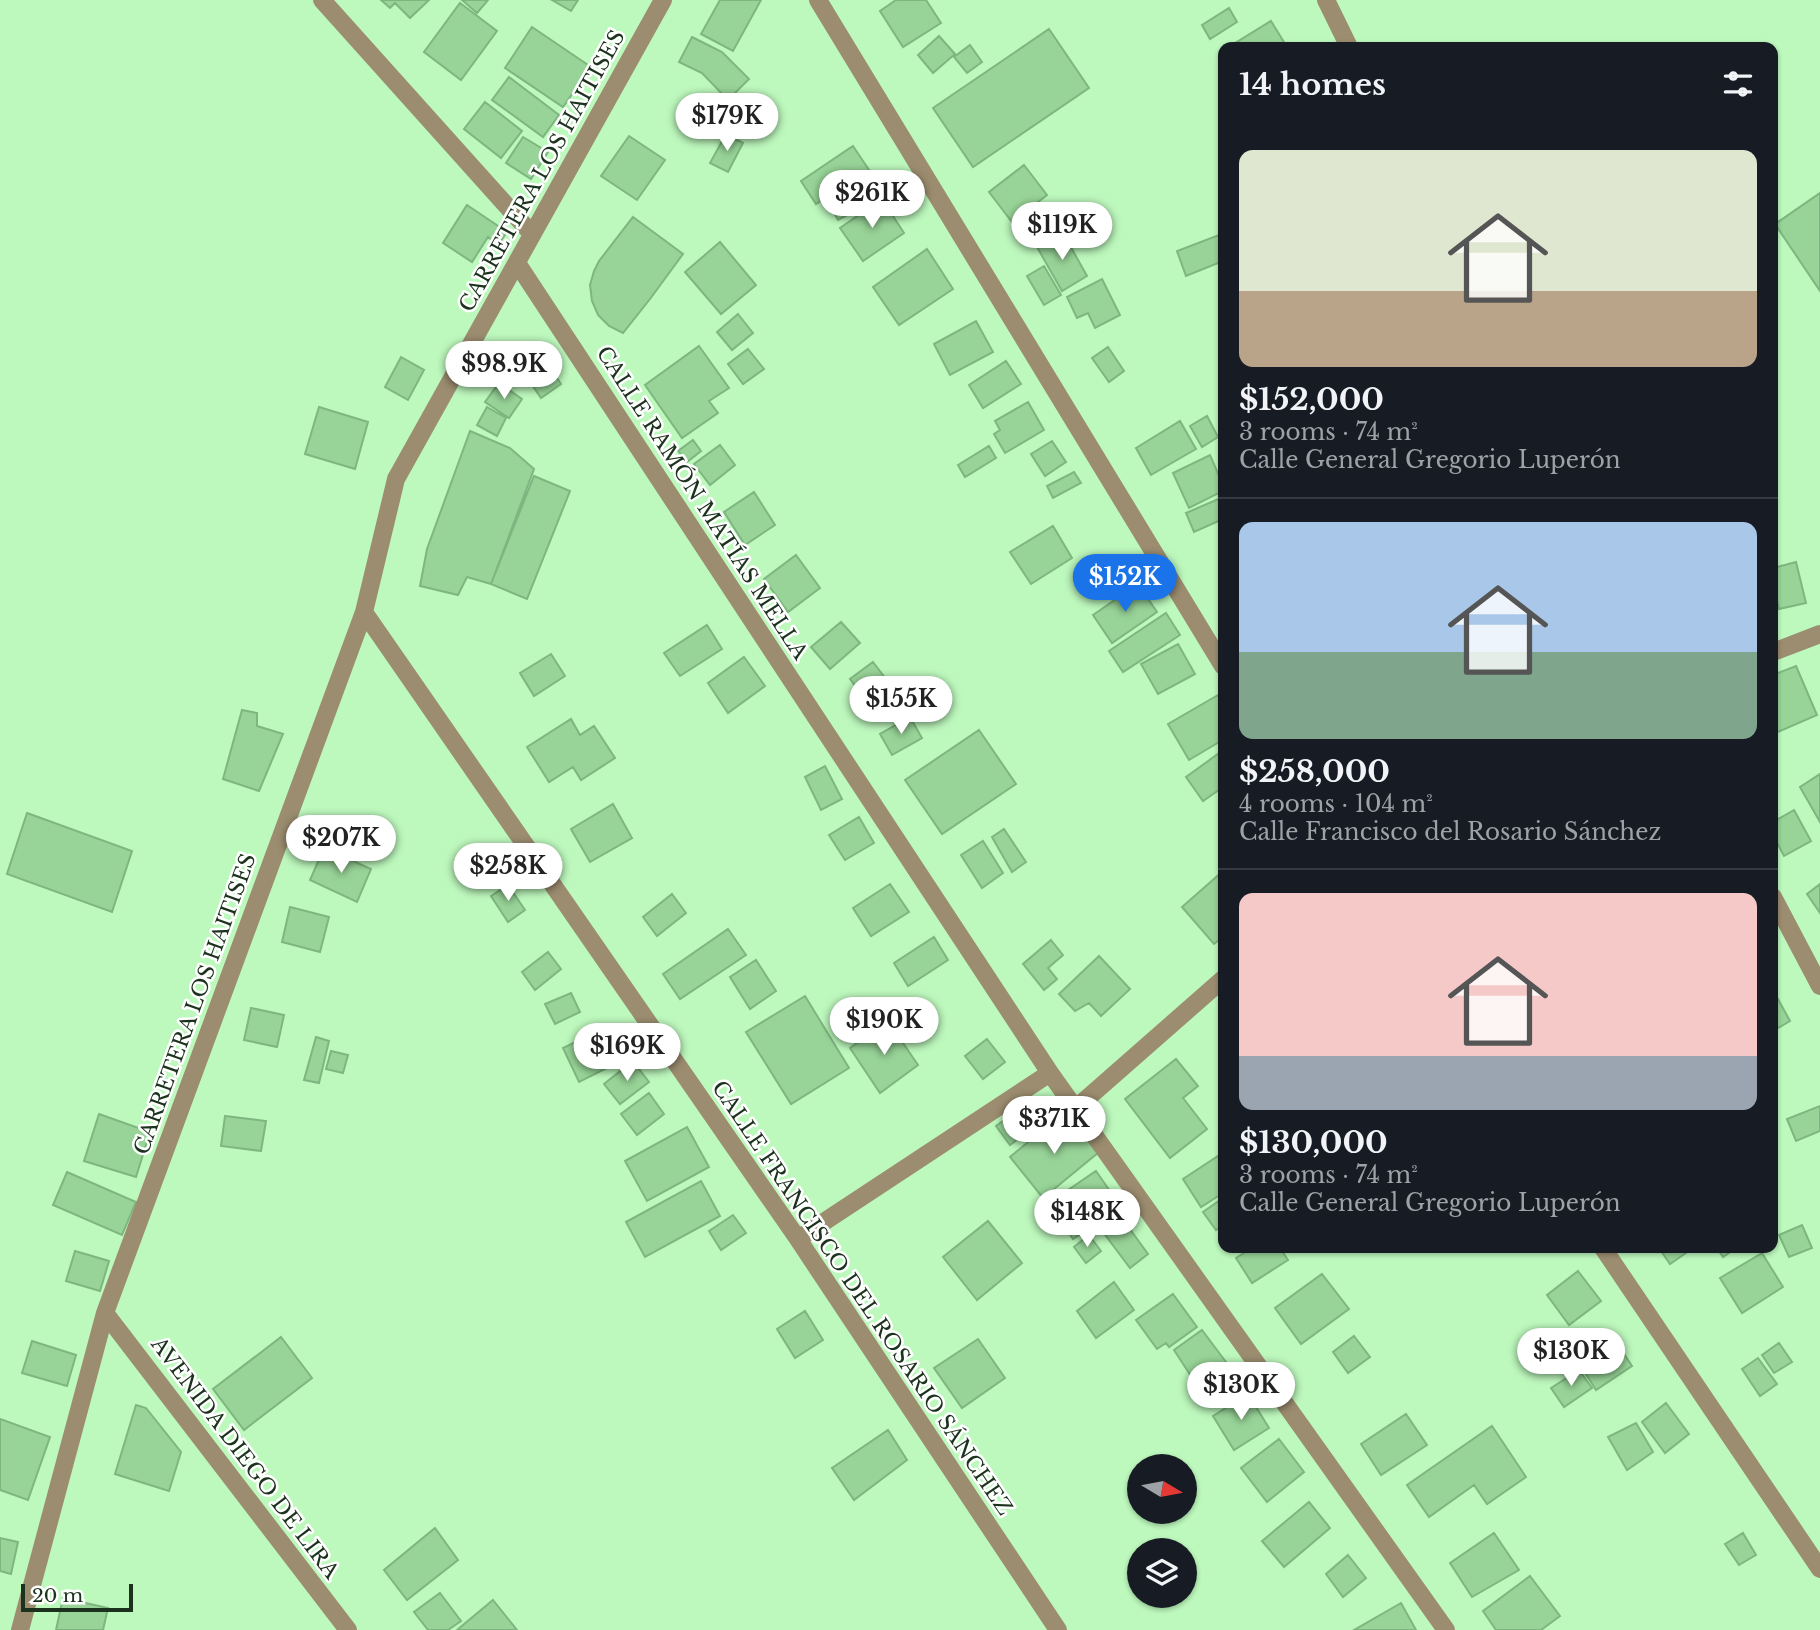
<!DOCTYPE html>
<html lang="en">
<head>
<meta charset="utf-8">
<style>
	body { margin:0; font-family:"Libre Baskerville",serif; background:#242831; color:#f1f3f6; height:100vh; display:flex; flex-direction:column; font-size:26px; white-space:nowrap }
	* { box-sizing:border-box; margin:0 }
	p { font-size:23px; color:#9ea1a6 }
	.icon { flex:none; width:38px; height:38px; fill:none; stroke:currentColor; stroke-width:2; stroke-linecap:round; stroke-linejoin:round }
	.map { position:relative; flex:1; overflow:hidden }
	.side { position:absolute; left:1218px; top:42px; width:560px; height:1211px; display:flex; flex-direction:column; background:#171b24; border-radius:14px; box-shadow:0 2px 5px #0004 }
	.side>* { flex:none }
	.needle { width:46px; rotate:100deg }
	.buttons { position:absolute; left:1127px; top:1454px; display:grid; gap:14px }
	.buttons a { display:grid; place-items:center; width:70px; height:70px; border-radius:50%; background:#171b24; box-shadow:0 2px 5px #0004; font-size:35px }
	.scale { position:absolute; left:21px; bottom:18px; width:112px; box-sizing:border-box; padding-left:7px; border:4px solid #1b321c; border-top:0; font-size:19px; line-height:24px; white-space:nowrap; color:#1b321c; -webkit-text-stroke:5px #fff; paint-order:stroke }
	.price { position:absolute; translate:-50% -60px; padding:0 16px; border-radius:24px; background:#fff; color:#222; font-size:23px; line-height:46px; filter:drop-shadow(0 2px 4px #0008) }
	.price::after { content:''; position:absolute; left:50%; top:42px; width:21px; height:16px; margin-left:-10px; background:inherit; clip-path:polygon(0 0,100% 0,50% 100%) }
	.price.selected { background:#1a73e8; color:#fff }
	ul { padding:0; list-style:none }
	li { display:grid; align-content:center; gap:14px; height:371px; padding:0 21px }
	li+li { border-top:2px solid #363941 }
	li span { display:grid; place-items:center; height:217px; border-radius:14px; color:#555 }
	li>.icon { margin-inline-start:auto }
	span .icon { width:126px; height:126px; fill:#fffc; stroke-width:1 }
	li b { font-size:30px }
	h2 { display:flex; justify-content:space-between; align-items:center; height:84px; padding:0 21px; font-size:30px }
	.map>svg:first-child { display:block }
	.building { fill:#98d498; stroke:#7eb67f; stroke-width:2 }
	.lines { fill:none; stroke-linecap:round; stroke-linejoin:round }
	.minor { stroke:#9c8d70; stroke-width:18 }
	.labels { text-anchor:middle; stroke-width:5; stroke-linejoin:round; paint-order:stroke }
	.street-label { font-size:21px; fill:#1b321c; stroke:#fff }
</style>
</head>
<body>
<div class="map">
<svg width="1820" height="1630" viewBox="0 0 1820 1630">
	<rect width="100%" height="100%" fill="#bdf8bd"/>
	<!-- building -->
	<path class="building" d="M381 0H429L410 18 395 3 390 8Z
		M462 0H488L477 13Z
		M552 0H578L571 11Z
		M720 0H761L733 51 701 34Z
		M896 0H926L941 23 903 47 880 11Z
		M460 3 497 31 461 80 424 52Z
		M1229 8 1237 22 1210 39 1202 25Z
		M1271 21 1287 47H1234L1232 45Z
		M532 27 591 67 563 107 505 68Z
		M1049 29 1089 88 973 167 933 108Z
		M939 36 955 54 933 73 918 55Z
		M692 37 722 52 749 79 728 100 702 73 679 62Z
		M970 45 982 62 967 73 954 57Z
		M509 77 559 115 543 137 492 100Z
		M485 102 522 131 501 158 464 129Z
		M726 134 743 143 728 172 710 163Z
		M629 136 665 160 637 200 601 176Z
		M523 137 548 152 531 179 506 163Z
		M853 146 869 170 816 204 801 181Z
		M1024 165 1047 195 1012 222 989 192Z
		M876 177 885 195 838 220 828 202Z
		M1820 193V291L1775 224Z
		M882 199 904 233 863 261 840 228Z
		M467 205 507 232 498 245 488 237 472 262 443 243Z
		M633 217 683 254 650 299 623 333 609 326 598 315 592 301 590 285 594 271 599 261Z
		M1063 233 1087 276 1062 291 1037 247Z
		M1219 235 1223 246V261L1186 276 1177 251Z
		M720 242 756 285 721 314 685 272Z
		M927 249 953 289 899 325 873 287Z
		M1044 266 1061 295 1044 305 1027 276Z
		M1102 279 1120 315 1095 328 1088 313 1077 318 1067 297Z
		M738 314 753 333 732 350 717 332Z
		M976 321 993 352 950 375 934 344Z
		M699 346 729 388 709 401 718 413 682 438 645 385Z
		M1108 347 1124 371 1109 382 1092 358Z
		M748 349 764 369 743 384 728 364Z
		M538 350 561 384 541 398 518 364Z
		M401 357 424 370 408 400 385 387Z
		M1006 361 1021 384 983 408 969 385Z
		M499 383 522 399 509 418 485 402Z
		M1028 402 1044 430 1005 453 994 434 1000 430 995 421Z
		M319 407 368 422 355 469 305 454Z
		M487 407 506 418 497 436 477 425Z
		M1207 416 1218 437 1202 447 1190 426Z
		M1180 421 1196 449 1151 475 1136 448Z
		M470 431 510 448 534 469 491 584 467 577 458 595 420 586 427 549Z
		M693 440 701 451 687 462 678 451Z
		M1052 441 1066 462 1045 476 1031 454Z
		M720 445 735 465 710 485 694 464Z
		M989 446 996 458 965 477 958 465Z
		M1210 455 1223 485V491L1189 508 1173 473Z
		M1074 472 1081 483 1053 498 1047 486Z
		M534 476 570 491 527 599 491 584Z
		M754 492 775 525 745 545 724 512Z
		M1223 497V519L1194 532 1186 513Z
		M1053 526 1072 558 1031 584 1010 552Z
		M796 555 820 588 788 612 764 579Z
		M1796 562 1806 603 1779 609 1773 583V568Z
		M1138 584 1157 612 1112 643 1093 615Z
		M1166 613 1180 635 1123 672 1109 651Z
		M841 622 860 643 830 669 811 647Z
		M707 625 722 649 680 676 664 653Z
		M1178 644 1195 674 1158 694 1141 664Z
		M551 654 565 676 534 696 520 673Z
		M744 657 765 686 728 713 708 683Z
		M873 662 899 696 876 714 850 679Z
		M1796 666 1817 715 1773 734V675Z
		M1218 695 1223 703V743L1221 741 1189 760 1168 724Z
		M242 710 257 713V726L283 734 259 791 223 779Z
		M910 717 922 738 892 755 880 734Z
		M571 719 580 735 594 726 615 758 581 780 573 767 549 782 527 747Z
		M979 730 1016 784 942 834 905 780Z
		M1222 751 1223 787 1203 801 1186 777Z
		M825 766 842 799 821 810 805 777Z
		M1820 774V822L1800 787Z
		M613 804 632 838 590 862 571 829Z
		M1794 810 1811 841 1784 856 1773 835V822Z
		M27 813 132 851 112 912 7 874Z
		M859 817 874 843 845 860 829 835Z
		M1004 829 1026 862 1012 872 992 837Z
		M983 841 1003 873 982 888 961 855Z
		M324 848 371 869 357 902 310 880Z
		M1223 871V937L1214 944 1182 907Z
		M890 884 909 912 871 936 853 908Z
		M1820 884V913L1807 894Z
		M508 885 525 910 508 922 491 896Z
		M672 894 686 913 657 936 643 917Z
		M290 907 329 917 320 952 282 942Z
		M728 929 746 955 680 999 663 974Z
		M934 937 948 960 908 986 894 963Z
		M1051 940 1063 955 1048 968 1057 979 1044 990 1023 964Z
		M548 952 561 969 535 990 522 972Z
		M1099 956 1130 989 1101 1016 1089 1003 1075 1011 1059 994Z
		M756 960 776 991 750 1009 730 977Z
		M1773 990 1790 1021 1773 1031Z
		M571 993 580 1012 555 1024 545 1004Z
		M805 996 849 1068 791 1104 746 1032Z
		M251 1008 284 1015 277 1047 244 1040Z
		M888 1021 918 1065 880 1093 850 1048Z
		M611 1025 627 1058 579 1082 563 1048Z
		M316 1037 329 1041 319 1083 304 1080Z
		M987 1039 1005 1062 983 1079 965 1056Z
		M331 1051 348 1055 343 1073 326 1069Z
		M1176 1059 1198 1086 1183 1098 1207 1129 1170 1158 1125 1099Z
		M633 1061 649 1082 620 1104 604 1084Z
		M649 1093 664 1114 637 1135 621 1114Z
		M1035 1099 1050 1117 1033 1131 1018 1112Z
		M1820 1106V1131L1796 1141 1787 1119Z
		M99 1114 150 1132 136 1177 84 1161Z
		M1013 1114 1026 1133 1010 1145 996 1126Z
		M1061 1115 1075 1133 1080 1129 1099 1152 1043 1198 1010 1157Z
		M225 1116 266 1121 261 1151 221 1146Z
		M687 1127 709 1167 647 1201 625 1161Z
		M1218 1156 1223 1165V1193L1201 1207 1183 1179Z
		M1096 1171 1121 1207 1073 1239 1049 1203Z
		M67 1172 136 1202 122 1235 53 1205Z
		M701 1181 720 1216 645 1257 626 1222Z
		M1223 1198V1225L1216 1230 1203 1212Z
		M1119 1214 1148 1254 1130 1268 1100 1228Z
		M733 1215 746 1233 721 1250 709 1231Z
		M988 1221 1022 1263 977 1300 943 1257Z
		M1802 1225 1812 1248 1789 1257 1779 1235Z
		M1089 1235 1101 1251 1086 1263 1074 1247Z
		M1252 1248H1280L1288 1260 1252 1283 1236 1258Z
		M1659 1248H1693L1670 1264Z
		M1717 1248H1736L1723 1257Z
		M75 1251 109 1261 100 1291 66 1281Z
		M1762 1253 1783 1287 1742 1313 1720 1278Z
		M1578 1271 1601 1301 1569 1325 1547 1295Z
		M1322 1274 1349 1309 1301 1344 1275 1308Z
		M1114 1282 1134 1310 1096 1338 1077 1311Z
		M1173 1294 1197 1327 1169 1347 1166 1343 1157 1349 1136 1320Z
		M805 1311 823 1340 795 1358 777 1329Z
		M1202 1330 1232 1370 1202 1393 1174 1350Z
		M1354 1336 1370 1357 1348 1373 1333 1352Z
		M281 1337 312 1378 244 1430 213 1389Z
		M1613 1337 1632 1366 1596 1390 1577 1360Z
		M978 1339 1005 1378 962 1408 934 1368Z
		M32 1341 76 1355 67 1386 22 1373Z
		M1779 1343 1792 1362 1774 1373 1762 1355Z
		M1758 1358 1777 1384 1760 1396 1742 1369Z
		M1579 1370 1592 1388 1564 1407 1551 1388Z
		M1248 1394 1269 1428 1234 1450 1213 1416Z
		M1666 1403 1689 1434 1665 1453 1642 1422Z
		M136 1405 146 1408 181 1452 169 1491 115 1474Z
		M1406 1414 1427 1445 1381 1475 1361 1444Z
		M0 1419 50 1437 28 1500 0 1490Z
		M1636 1423 1653 1452 1627 1470 1608 1437Z
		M1492 1426 1526 1477 1487 1504 1474 1485 1429 1517 1407 1485Z
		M888 1430 907 1460 854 1500 832 1468Z
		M1279 1439 1304 1472 1267 1502 1241 1468Z
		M1309 1502 1330 1528 1284 1567 1262 1541Z
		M435 1528 458 1560 407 1600 384 1570Z
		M1494 1533 1519 1570 1472 1597 1450 1563Z
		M1743 1533 1756 1555 1739 1565 1725 1544Z
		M0 1538 18 1542 11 1574 0 1571Z
		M1348 1555 1366 1578 1343 1597 1326 1574Z
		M1530 1576 1560 1616 1541 1630H1496L1483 1611Z
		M440 1593 461 1621 448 1630H428L414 1612Z
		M63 1598 108 1608 103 1630H56Z
		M493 1600 517 1630H457Z
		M1401 1603 1416 1630H1354Z"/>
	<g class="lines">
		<!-- minor -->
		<path class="minor" d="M322 0 532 234
			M818 0 1223 666
			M1326 0 1349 47
			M517 263 1050 1073 1446 1630
			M364 612 798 1239 1058 1630
			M1773 652 1820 634
			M1773 897 1820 986
			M1075 1109 1223 979
			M798 1239 1050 1073
			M1603 1248 1820 1569
			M105 1313 348 1630
			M20 1630 105 1313 364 612 396 479 663 0"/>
	</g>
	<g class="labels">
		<!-- street labels -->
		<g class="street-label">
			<text transform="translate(542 171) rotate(-61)" y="7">CARRETERA LOS HAITISES</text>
			<text transform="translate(702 503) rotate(57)" y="7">CALLE RAMÓN MATÍAS MELLA</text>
			<text transform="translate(195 1004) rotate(-70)" y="7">CARRETERA LOS HAITISES</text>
			<text transform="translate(862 1298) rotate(56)" y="7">CALLE FRANCISCO DEL ROSARIO SÁNCHEZ</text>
			<text transform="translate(245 1458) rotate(53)" y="7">AVENIDA DIEGO DE LIRA</text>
		</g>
	</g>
</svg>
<div class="buttons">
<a><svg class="needle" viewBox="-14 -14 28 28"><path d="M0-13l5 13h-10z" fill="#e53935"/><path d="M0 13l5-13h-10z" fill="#9ea1a6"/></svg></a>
<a><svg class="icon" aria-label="layers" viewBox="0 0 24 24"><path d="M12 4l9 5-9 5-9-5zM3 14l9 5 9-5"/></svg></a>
</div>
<div class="scale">20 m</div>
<b class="price" style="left:727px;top:153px">$179K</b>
<b class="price" style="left:872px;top:230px">$261K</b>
<b class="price" style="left:1062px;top:262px">$119K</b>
<b class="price" style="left:504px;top:401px">$98.9K</b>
<b class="price selected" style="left:1125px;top:614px">$152K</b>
<b class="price" style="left:901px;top:736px">$155K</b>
<b class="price" style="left:341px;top:875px">$207K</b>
<b class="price" style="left:508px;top:903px">$258K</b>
<b class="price" style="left:884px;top:1057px">$190K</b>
<b class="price" style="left:627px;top:1083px">$169K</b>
<b class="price" style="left:1054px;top:1156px">$371K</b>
<b class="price" style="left:1087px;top:1249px">$148K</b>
<b class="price" style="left:1571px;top:1388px">$130K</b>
<b class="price" style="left:1241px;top:1422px">$130K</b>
<section class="side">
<h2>14 homes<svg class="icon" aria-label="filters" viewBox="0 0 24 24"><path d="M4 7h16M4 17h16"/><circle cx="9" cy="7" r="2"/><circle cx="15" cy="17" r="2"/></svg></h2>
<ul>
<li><span style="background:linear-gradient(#dfe7d0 65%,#b9a48a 0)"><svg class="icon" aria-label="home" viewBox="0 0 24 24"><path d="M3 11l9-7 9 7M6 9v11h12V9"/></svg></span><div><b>$152,000</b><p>3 rooms · 74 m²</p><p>Calle General Gregorio Luperón</p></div></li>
<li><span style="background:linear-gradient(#a9c7e8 60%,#7fa58c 0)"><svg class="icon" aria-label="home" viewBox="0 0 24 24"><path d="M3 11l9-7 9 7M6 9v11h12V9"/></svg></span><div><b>$258,000</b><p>4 rooms · 104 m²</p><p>Calle Francisco del Rosario Sánchez</p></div></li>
<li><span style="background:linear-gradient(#f6c9c9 75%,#9aa5b1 0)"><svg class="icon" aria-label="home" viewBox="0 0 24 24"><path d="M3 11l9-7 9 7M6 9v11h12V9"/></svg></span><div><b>$130,000</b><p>3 rooms · 74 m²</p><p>Calle General Gregorio Luperón</p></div></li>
</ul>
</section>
</div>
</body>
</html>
